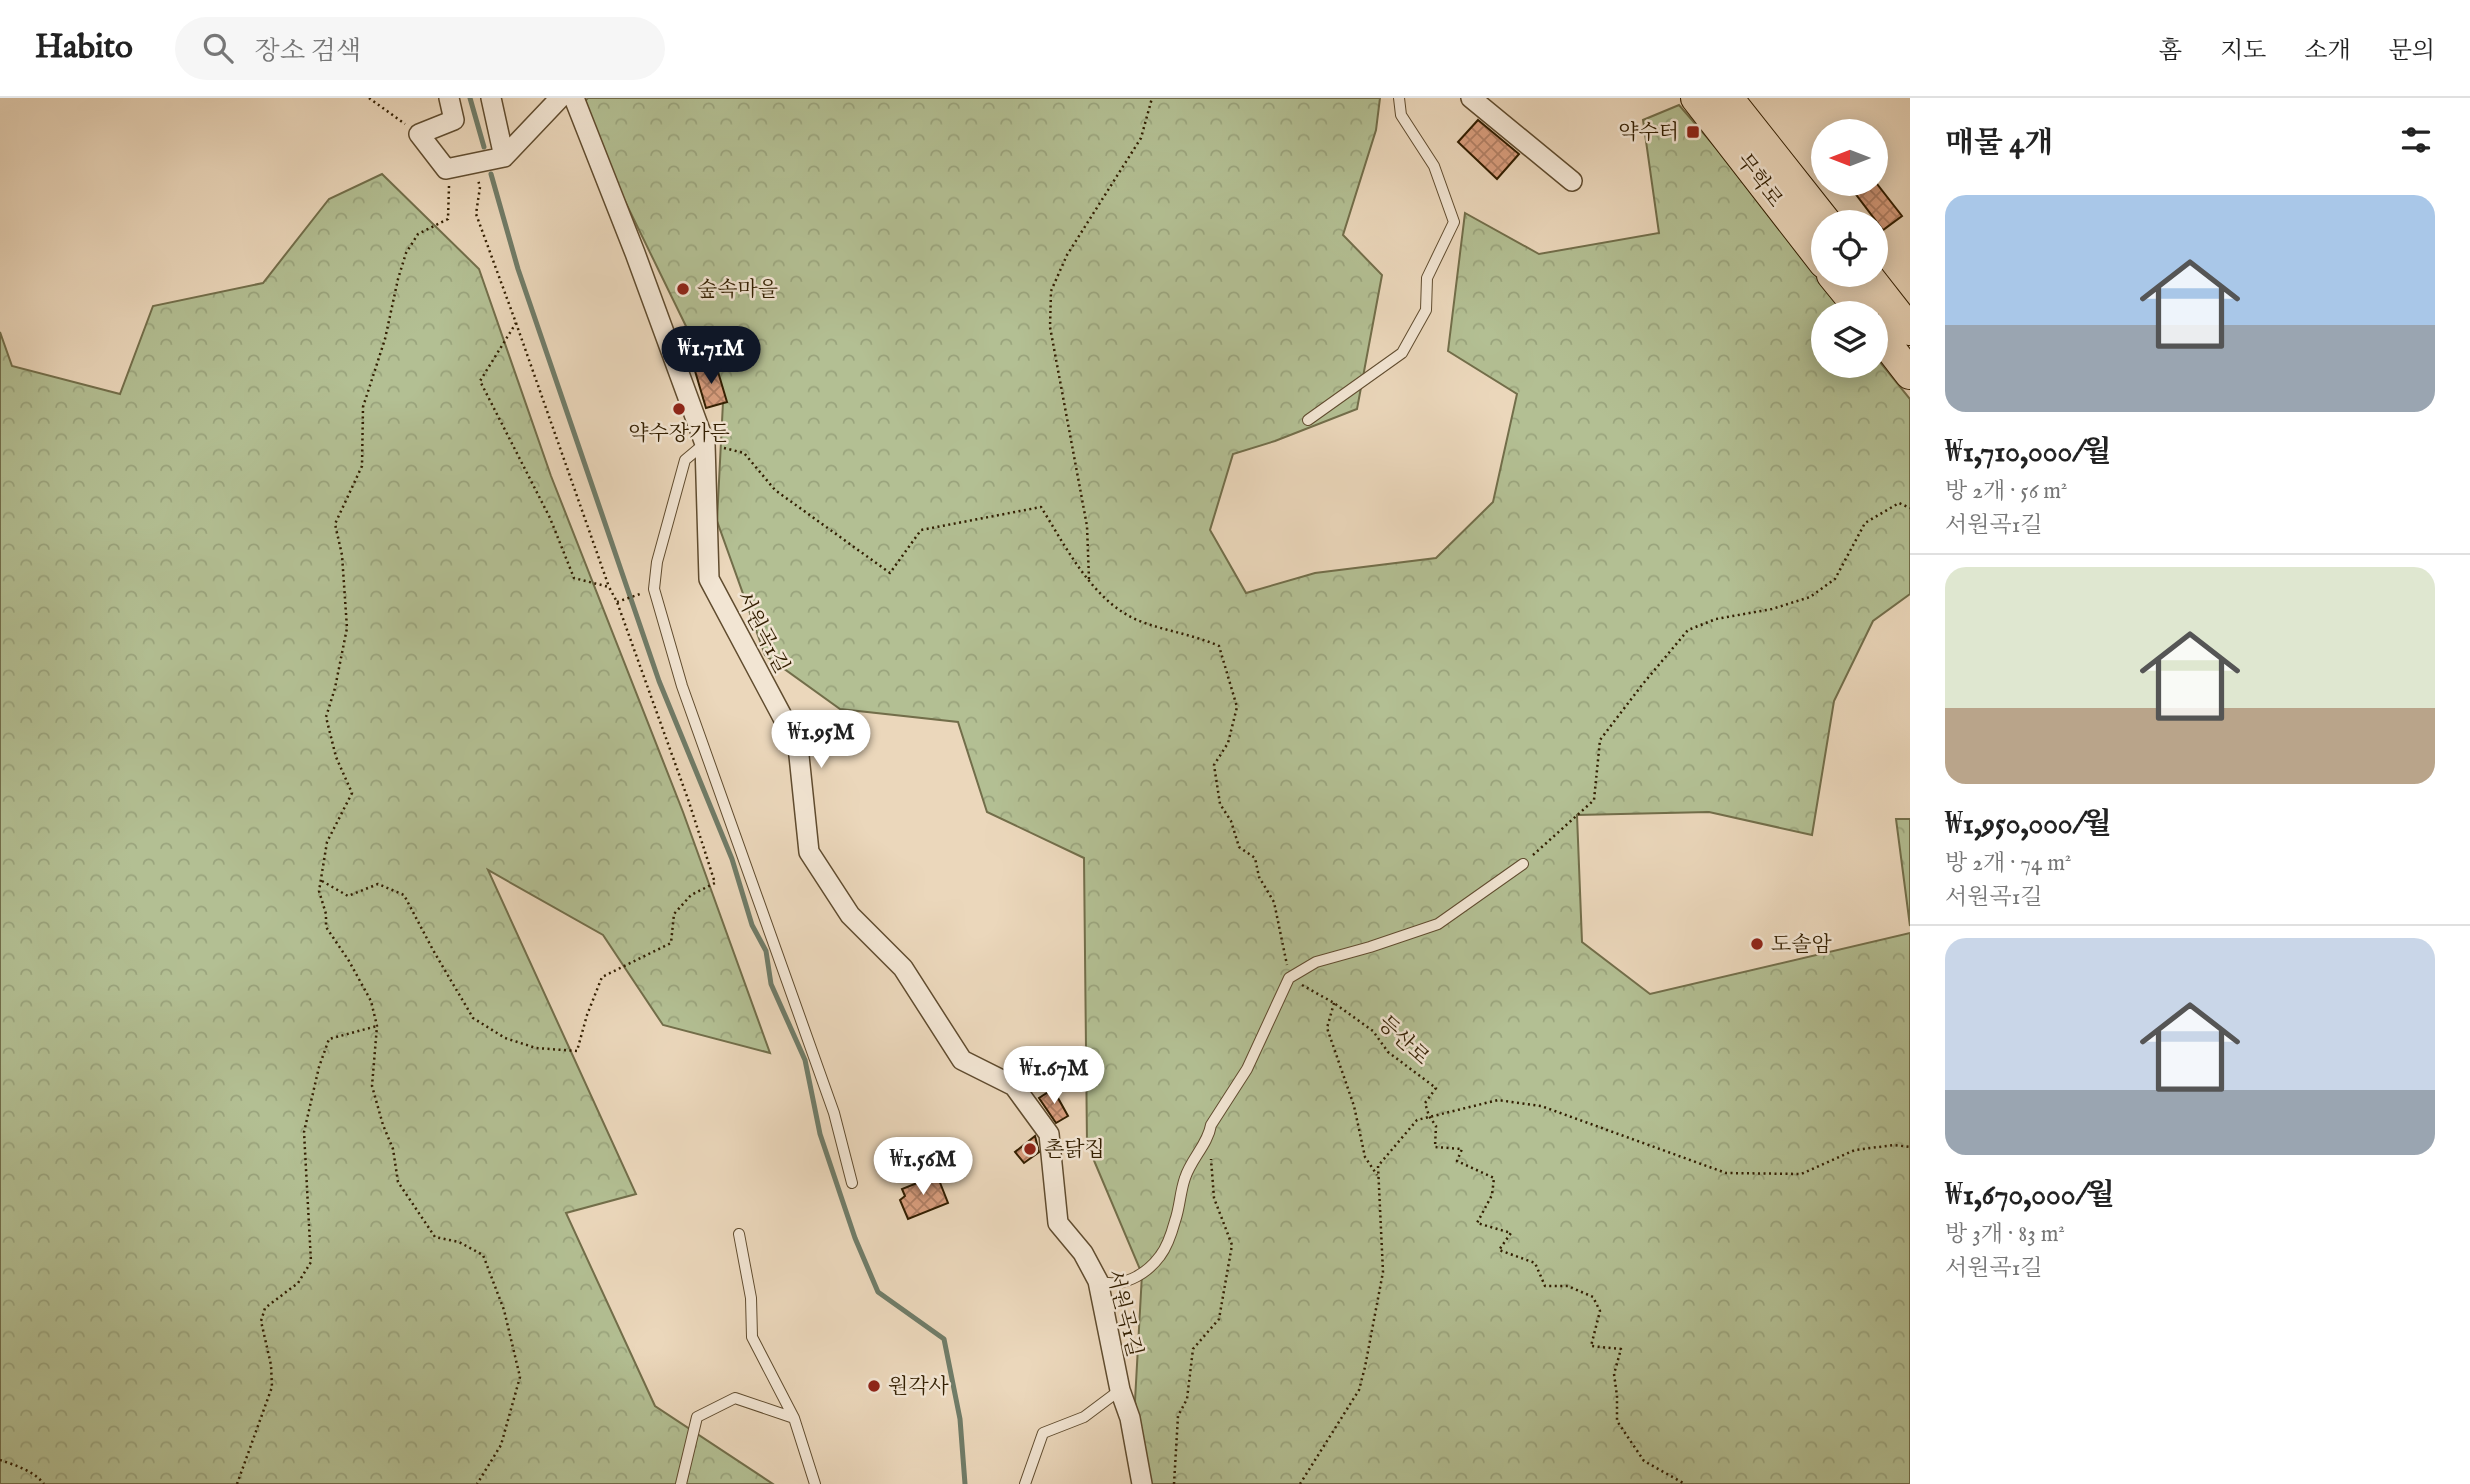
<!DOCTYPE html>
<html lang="ko">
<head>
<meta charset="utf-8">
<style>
	body { margin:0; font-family:"IM FELL English","Noto Serif KR",serif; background:#f6f6f6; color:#222; height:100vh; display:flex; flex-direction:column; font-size:26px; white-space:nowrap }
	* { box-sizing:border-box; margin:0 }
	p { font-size:23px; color:#767676 }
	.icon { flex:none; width:38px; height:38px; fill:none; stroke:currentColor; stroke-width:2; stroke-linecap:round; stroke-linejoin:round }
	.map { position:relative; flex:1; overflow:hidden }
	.sheet { display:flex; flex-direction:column; background:#fff; width:560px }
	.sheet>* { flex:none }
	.needle { width:46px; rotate:270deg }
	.controls { position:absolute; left:1811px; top:21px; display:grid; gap:14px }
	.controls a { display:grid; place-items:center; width:77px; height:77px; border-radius:50%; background:#fff; box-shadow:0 4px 18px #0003; font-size:35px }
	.price { position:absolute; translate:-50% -60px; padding:0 16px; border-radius:24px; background:#fff; color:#222; font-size:23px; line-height:46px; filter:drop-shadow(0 2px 4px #0008) }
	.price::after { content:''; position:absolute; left:50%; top:42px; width:21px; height:16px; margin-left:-10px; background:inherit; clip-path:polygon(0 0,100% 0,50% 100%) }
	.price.on { background:#111827; color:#fff }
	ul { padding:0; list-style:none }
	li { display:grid; align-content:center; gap:14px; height:371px; padding:0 35px }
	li+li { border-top:2px solid #e0e0e0 }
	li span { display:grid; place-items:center; height:217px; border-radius:21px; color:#555 }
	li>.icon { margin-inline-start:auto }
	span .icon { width:126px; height:126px; fill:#fffc; stroke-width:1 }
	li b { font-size:30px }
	h2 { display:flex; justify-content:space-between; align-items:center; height:84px; padding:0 35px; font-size:30px }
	header { display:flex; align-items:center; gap:42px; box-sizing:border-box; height:98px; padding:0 35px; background:#fff; border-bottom:2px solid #e0e0e0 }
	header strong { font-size:33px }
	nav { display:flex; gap:38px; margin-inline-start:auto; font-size:24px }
	.search { width:490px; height:63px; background:#f6f6f6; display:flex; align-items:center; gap:18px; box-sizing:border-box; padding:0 24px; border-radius:38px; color:#767676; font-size:26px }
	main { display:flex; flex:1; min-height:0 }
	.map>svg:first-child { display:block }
	.forest { fill:url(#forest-crowns); stroke:#726e4a; stroke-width:2 }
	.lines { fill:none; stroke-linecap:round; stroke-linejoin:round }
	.stream { stroke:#707c68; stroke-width:5 }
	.building { fill:url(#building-cross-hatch); stroke:#321e00; stroke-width:2 }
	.lane-casing { stroke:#604c2f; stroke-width:12 }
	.street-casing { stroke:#604c2f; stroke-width:22 }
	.primary-casing { stroke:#321e00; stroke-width:32 }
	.path { stroke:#321e00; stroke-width:2.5; stroke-dasharray:2 3.5; stroke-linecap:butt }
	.lane { stroke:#f2e5d3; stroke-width:10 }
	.street { stroke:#f2e5d3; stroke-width:19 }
	.primary { stroke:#ebd7bb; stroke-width:30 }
	.poi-dot { fill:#8f2418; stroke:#f2e5d3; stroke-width:2.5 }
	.labels { text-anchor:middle; stroke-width:5; stroke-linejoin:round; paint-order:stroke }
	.poi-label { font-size:21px; fill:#321e00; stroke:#f2e5d3; text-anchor:start }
	.street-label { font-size:21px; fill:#321e00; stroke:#f2e5d3 }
</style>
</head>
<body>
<header>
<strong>Habito</strong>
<div class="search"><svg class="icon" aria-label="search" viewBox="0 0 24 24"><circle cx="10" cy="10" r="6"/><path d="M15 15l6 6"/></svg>장소 검색</div>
<nav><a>홈</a><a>지도</a><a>소개</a><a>문의</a></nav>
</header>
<main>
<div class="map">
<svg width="1910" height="1386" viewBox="0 0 1910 1386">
	<defs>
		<pattern id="forest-crowns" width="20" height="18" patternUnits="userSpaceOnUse" patternTransform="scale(1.75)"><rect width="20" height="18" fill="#b3bf93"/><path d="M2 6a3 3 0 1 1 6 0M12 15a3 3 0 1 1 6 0" fill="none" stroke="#9aa47d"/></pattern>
		<pattern id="building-cross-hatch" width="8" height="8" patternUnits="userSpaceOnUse" patternTransform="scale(1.75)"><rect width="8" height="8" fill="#d99e7e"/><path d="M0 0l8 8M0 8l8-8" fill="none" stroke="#b18065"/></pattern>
	</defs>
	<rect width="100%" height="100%" fill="#ebd7bb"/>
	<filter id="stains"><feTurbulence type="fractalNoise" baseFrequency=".00286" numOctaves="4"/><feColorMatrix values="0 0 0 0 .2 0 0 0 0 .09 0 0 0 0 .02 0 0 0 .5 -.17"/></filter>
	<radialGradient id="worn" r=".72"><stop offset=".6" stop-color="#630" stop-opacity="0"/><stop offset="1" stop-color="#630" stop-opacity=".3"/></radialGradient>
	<!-- forest -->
	<path class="forest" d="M588 0H1380L1376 32 1343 137 1382 177 1357 311 1275 343 1233 356 1210 432 1246 495 1315 475 1436 460 1493 404 1517 296 1448 253 1465 115 1539 156 1659 135 1643 22 1679 7 1750 89 1844 215H1824V268H1876V259L1910 301V496L1873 523 1834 603 1812 737 1709 714 1577 717 1582 844 1650 896 1910 835V1386H1147L1135 1303 1142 1176 1087 1046 1084 760 987 714 958 624 840 611 765 557 717 423 723 304 579 9Z
		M382 76 479 171 551 378 683 714 770 955 663 927 603 837 488 772 636 1096 566 1115 655 1308 773 1386H0V234L12 268 120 296 153 208 263 185 329 101Z
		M1896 721H1910V828Z"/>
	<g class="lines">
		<!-- stream -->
		<path class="stream" d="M470 0 484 49
			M491 76 518 171 659 583 732 761 752 827 766 853 771 886 805 962 820 1036 855 1140 878 1194 944 1241 960 1321 965 1386"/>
	</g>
	<!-- building -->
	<path class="building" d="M1478 22 1519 56 1497 81 1458 44Z
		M1848 86H1877L1902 118 1883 132Z
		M716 267 727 304 706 310 695 273Z
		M1053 991 1068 1018 1056 1025 1039 1000Z
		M1035 1038 1039 1054 1024 1065 1015 1054Z
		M937 1077 948 1105 908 1121 900 1102 905 1098 902 1091Z"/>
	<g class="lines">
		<!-- lane casing -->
		<g class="lane-casing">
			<path id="lane" d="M1308 322 1402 255 1426 212 1427 180 1454 124 1434 68 1401 17 1399 0
				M704 346 685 362 657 464 654 491 682 588 834 1015 852 1085
				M739 1136 751 1200 752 1239 794 1320
				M1098 1183C1121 1191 1146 1177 1160 1158 1167 1149 1172 1134 1175 1123 1180 1109 1180 1094 1185 1080 1191 1061 1208 1046 1211 1027L1247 971 1289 880 1316 864 1370 849 1438 826 1523 766
				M681 1386 697 1319 735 1300 794 1320 815 1386
				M1025 1386 1043 1335 1084 1319 1120 1292"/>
		</g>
		<!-- street casing -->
		<g class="street-casing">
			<path id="street" d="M449 0 454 22 419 36 446 71 504 59 560 0
				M491 0 504 59
				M574 0 635 155 705 346 709 481 798 648 809 754 850 817 903 870 962 962 1014 988 1049 1036 1058 1125 1083 1155 1098 1183 1120 1292 1130 1320 1142 1386
				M1471 0 1572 83"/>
		</g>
		<!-- primary casing -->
		<g class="primary-casing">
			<path id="primary" d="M1696 0 1824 165
				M1728 0 1826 124
				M1832 177 1863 215
				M1867 177 1910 232
				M1876 232 1910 276"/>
		</g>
		<!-- path -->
		<path class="path" d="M369 0 405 26
			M449 88 448 121 418 136 406 155 398 181 385 241 363 309 362 368 335 426 342 457 347 530 335 590 326 619 336 659 352 695 327 744 319 793 326 816V829L349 863 371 903 377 928 372 988 383 1027 393 1051 398 1084 435 1139 459 1144 483 1157 504 1212 520 1279 501 1347 477 1386
			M516 225 609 489
			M724 350 744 355 775 392 890 475 921 432 1041 409C1066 449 1092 502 1137 522 1164 533 1192 536 1219 548L1237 609 1228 645 1214 667 1220 706 1231 723 1239 749 1255 760 1259 779 1274 804 1287 867
			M1089 481 1087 428 1050 229 1051 193 1067 157 1141 40 1152 0
			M617 504 640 496
			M1533 757 1594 702 1600 642 1642 587 1688 532 1716 521 1772 511 1810 499 1835 481 1865 425 1899 405 1910 410
			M322 783 348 798 378 786 404 797 433 852 473 920 505 940 536 950 577 953 587 917 602 879 671 845 674 816 691 797 715 785 689 704 617 504 609 489 574 480 550 420 480 283 516 225 476 116 480 89 478 82
			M1302 887 1334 905 1373 933 1388 954 1436 990 1425 1005 1429 1018 1436 1028 1435 1049 1462 1051 1457 1063 1494 1080 1492 1097 1477 1125 1511 1135 1499 1152 1535 1165 1545 1188H1568L1593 1199 1600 1213 1591 1248 1621 1251 1614 1276 1617 1298V1323L1644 1363 1685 1386
			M1334 905 1327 930 1354 1008 1365 1059 1377 1077
			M0 1362C15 1367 34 1373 44 1386
			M237 1386 272 1289 271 1267 261 1223 265 1210 298 1185 311 1164 304 1034 319 969 329 941 377 928
			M1174 1386 1178 1318 1187 1301 1193 1251 1219 1221 1232 1147 1214 1100 1211 1061
			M1300 1386 1359 1292 1365 1269 1383 1174 1378 1068 1417 1022 1498 1002 1541 1008 1726 1075 1801 1076 1855 1052 1894 1047 1910 1049"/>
		<!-- lane -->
		<use href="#lane" class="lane"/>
		<!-- street -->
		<use href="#street" class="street"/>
		<!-- primary -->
		<use href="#primary" class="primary"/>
	</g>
	<!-- markers -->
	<g class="poi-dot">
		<rect x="1686" y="27" width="14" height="14" rx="3.5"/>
		<circle cx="683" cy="191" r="7"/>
		<circle cx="679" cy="311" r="7"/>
		<circle cx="1757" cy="846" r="7"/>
		<circle cx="1030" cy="1051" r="7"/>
		<circle cx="874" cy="1288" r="7"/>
	</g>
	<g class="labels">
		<!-- poi labels -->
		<g class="poi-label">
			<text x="1679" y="41" text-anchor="end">약수터</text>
			<text x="697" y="198">숲속마을</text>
			<text x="679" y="342" text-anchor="middle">약수장가든</text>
			<text x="1771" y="853">도솔암</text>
			<text x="1044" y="1058">촌닭집</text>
			<text x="888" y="1295">원각사</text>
		</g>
		<!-- street labels -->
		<g class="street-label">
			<text transform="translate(1760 82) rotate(53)" y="7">무학로</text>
			<text transform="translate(763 534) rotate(62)" y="7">서원곡1길</text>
			<text transform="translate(1404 942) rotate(43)" y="7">등산로</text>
			<text transform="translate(1125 1215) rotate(76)" y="7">서원곡1길</text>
		</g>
	</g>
	<rect width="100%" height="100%" filter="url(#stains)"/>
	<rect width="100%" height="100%" fill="url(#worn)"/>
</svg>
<div class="controls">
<a><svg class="needle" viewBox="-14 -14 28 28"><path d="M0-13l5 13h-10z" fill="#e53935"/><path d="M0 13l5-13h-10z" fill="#767676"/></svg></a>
<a><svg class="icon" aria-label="locate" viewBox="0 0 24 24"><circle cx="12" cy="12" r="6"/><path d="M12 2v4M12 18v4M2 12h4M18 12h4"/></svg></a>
<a><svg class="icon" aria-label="layers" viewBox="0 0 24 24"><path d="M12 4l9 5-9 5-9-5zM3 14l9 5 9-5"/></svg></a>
</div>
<b class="price on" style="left:711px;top:288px">₩1.71M</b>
<b class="price" style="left:821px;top:672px">₩1.95M</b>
<b class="price" style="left:1054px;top:1008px">₩1.67M</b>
<b class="price" style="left:923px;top:1099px">₩1.56M</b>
</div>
<section class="sheet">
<h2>매물 4개<svg class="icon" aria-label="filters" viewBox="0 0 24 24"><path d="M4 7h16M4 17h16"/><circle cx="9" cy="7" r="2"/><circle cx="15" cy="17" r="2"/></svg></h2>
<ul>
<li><span style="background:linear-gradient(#a9c7e8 60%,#9aa5b1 0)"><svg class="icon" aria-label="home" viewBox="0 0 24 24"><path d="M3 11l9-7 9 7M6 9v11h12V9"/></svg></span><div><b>₩1,710,000/월</b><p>방 2개 · 56 m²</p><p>서원곡1길</p></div></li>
<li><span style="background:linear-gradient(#dfe7d0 65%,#b9a48a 0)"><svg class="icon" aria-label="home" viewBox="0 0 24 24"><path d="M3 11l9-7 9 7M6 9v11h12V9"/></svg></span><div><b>₩1,950,000/월</b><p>방 2개 · 74 m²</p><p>서원곡1길</p></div></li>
<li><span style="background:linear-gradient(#c9d6e8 70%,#9aa5b1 0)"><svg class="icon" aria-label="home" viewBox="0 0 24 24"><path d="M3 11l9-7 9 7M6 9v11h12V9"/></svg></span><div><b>₩1,670,000/월</b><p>방 3개 · 83 m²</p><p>서원곡1길</p></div></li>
</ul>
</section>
</main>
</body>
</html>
